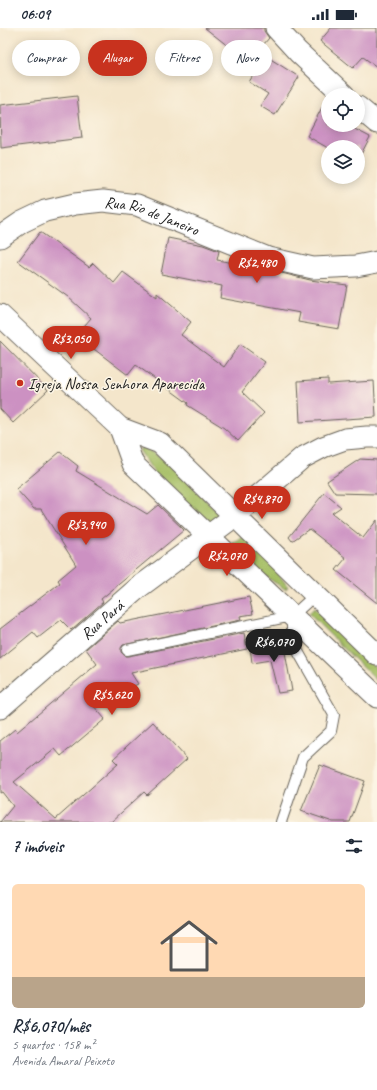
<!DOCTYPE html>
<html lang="pt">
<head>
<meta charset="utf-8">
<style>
	body { margin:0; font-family:Caveat,sans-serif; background:#f2f2f3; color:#1f2937; height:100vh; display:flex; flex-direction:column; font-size:15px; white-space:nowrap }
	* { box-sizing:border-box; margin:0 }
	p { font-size:13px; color:#747a83 }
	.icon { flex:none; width:22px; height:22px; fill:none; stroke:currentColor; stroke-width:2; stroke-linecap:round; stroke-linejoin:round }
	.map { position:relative; height:794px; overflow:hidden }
	.drawer { display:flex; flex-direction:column; background:#fff; flex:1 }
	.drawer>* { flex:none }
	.banner { position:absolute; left:12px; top:12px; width:353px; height:36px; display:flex; gap:8px }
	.fabs { position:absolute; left:321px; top:60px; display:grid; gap:8px }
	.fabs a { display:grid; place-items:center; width:44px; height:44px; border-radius:50%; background:#fff; box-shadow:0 2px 10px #0003; font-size:20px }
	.price { position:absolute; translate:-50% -34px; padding:0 9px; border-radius:14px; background:#c8321e; color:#fff; font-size:13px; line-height:26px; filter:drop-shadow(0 1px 2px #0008) }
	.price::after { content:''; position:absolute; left:50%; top:24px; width:12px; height:9px; margin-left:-6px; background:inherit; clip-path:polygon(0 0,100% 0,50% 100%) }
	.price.on { background:#222; color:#fff }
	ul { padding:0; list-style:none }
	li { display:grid; align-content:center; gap:8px; height:212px; padding:0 12px }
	li span { display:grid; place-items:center; height:124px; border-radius:6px; color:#555 }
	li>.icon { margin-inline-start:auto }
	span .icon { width:72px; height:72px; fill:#fffc; stroke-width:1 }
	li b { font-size:17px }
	h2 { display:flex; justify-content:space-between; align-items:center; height:48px; padding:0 12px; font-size:17px }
	.tag { padding:0 14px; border-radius:18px; background:#fff; box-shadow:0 2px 10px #0003; font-size:14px; line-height:36px }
	.tag.on { background:#c8321e; color:#fff }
	.status { display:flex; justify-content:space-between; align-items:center; height:28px; padding:0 20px; background:#fff; direction:ltr }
	.status svg { height:11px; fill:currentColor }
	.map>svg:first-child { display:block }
	.green { fill:#a4be64; stroke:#606d40 }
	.building { fill:#cc91c2 }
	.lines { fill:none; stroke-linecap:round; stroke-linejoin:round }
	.service-casing { stroke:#686359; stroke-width:12 }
	.minor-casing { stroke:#686359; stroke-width:23 }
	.service { stroke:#fff; stroke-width:10 }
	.minor { stroke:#fff; stroke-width:21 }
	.poi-dot { fill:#c8321e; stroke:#fcf5e5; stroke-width:1.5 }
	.labels { text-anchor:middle; stroke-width:3; stroke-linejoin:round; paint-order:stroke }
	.street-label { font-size:16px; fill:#1c1c1c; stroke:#fcf5e5 }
	.poi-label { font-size:16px; fill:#1c1c1c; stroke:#fcf5e5; text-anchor:start }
</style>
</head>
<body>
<div class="status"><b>06:09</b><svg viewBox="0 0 49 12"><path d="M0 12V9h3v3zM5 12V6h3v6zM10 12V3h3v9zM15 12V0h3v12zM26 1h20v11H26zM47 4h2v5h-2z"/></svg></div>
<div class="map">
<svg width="377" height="794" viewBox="0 0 377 794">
	<rect width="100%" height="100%" fill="#fcf5e5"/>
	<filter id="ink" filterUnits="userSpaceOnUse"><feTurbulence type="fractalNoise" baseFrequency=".025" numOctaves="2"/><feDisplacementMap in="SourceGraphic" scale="8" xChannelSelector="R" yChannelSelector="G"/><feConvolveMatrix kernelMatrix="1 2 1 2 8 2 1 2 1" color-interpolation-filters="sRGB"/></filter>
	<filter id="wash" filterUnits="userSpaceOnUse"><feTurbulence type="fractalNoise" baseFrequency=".012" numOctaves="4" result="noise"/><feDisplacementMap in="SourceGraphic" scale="16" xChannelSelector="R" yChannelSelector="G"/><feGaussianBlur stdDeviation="0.9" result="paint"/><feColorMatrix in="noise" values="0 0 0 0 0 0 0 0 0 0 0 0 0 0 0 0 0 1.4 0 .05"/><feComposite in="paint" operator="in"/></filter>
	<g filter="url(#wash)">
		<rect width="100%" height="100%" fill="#f4e6cb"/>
		<!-- green -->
		<path class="green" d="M143 419 171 436 221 488 210 496 157 449 139 422Z
			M244 509 273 538 288 559 285 561 263 547 231 519 234 514Z
			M314 580 377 641V653L309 586Z"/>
		<g id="blocks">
			<!-- building -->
			<path class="building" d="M205 0H264V3L269 10 258 23 299 49 275 87 260 78 268 66 249 54 257 41Z
				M331 0H377V39L363 29 353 40 320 13Z
				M77 68 82 110 1 120 0 77Z
				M328 68V97H347L370 109 358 132V119L328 120 307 108Z
				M40 204 89 239 93 235 114 255 123 244 157 269V265L191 294 181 307 224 339 240 316 265 334 242 364 264 385 238 413 224 400 187 377 188 375 136 337 128 347 90 318 85 323 72 312 91 290 68 269 18 233Z
				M168 210 203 217 219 223 217 232 261 240 310 252 347 257 339 301 298 294 300 285 220 270 222 258 161 246Z
				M0 313 48 362 13 395 0 381Z
				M328 351V356L374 353 376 389 300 394 298 353Z
				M60 424 78 438 76 443 147 486 158 477 184 502 101 571 103 574 71 602 61 592 38 610 33 604 0 631V601L60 555 58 552 76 537 41 481H34L16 461Z
				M360 431 377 432V466L335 465 327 453Z
				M324 465 341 479 332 485 363 510 377 492V575L336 542 346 530 309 501 292 513 289 509Z
				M249 569 253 586 240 588 241 592 123 617 121 620V624L125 628H128L244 605 247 621 131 645 138 656 93 677 105 691 61 728 55 721 14 754 56 791 118 736 113 731 153 694 187 731 147 767 144 764 111 794H0L13 778 2 764 0 765V713L15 701 17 704 97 636 86 621 118 593 120 595Z
				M283 613 292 663 278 665 270 632 252 635 250 619Z
				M320 737 365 753 350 794H333L301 783Z"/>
		</g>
	</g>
	<g filter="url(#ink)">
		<use href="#blocks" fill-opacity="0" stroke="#686359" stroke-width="1"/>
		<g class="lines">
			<!-- service casing -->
			<g class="service-casing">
				<path id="service" d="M127 622 292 588 315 567
					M281 794 303 729 331 703 334 687 292 613V590"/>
			</g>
			<!-- minor casing -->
			<g class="minor-casing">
				<g id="minor">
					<path d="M276 0 298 24 344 67"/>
					<path d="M358 79 377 95"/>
					<path id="s1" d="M0 209 22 194 45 183 75 176 103 173 137 177 268 230 313 240 356 238 377 234"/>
					<path d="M0 287 120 400 160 415 377 627"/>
					<path d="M120 400 133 436 377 669"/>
					<path id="s2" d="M0 680 138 560 235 488 302 430 323 419 345 411 367 409H377"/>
				</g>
			</g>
			<!-- service -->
			<use href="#service" class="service"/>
			<!-- minor -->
			<use href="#minor" class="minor"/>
		</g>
	</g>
	<!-- markers -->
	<circle class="poi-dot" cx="20" cy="355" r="4"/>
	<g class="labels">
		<!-- street labels -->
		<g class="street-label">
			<text dy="6" stroke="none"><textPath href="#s1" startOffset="162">Rua Rio de Janeiro</textPath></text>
			<text dy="6" stroke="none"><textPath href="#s2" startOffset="135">Rua Pará</textPath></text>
		</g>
		<!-- poi labels -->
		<g class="poi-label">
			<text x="28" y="361">Igreja Nossa Senhora Aparecida</text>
		</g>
	</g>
</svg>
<div class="fabs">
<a><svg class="icon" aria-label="locate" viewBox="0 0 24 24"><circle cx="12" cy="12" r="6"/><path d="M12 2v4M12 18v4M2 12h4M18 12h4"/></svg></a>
<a><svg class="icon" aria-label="layers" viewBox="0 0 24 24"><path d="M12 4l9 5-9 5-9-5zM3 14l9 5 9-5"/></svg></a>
</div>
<b class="price" style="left:257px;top:256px">R$2,480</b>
<b class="price" style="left:71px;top:332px">R$3,050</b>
<b class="price" style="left:262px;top:492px">R$4,870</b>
<b class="price" style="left:86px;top:518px">R$3,940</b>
<b class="price" style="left:227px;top:549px">R$2,070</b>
<b class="price on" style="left:274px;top:635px">R$6,070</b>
<b class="price" style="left:112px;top:688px">R$5,620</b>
<div class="banner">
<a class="tag">Comprar</a>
<a class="tag on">Alugar</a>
<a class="tag">Filtros</a>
<a class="tag">Novo</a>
</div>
</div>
<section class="drawer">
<h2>7 imóveis<svg class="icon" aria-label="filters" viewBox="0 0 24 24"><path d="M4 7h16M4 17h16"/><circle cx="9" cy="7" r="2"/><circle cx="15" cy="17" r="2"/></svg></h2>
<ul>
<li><span style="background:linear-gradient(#ffd9b3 75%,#b9a48a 0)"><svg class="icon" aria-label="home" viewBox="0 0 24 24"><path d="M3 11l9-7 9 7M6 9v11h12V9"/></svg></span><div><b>R$6,070/mês</b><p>5 quartos · 158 m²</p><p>Avenida Amaral Peixoto</p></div></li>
</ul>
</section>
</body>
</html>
